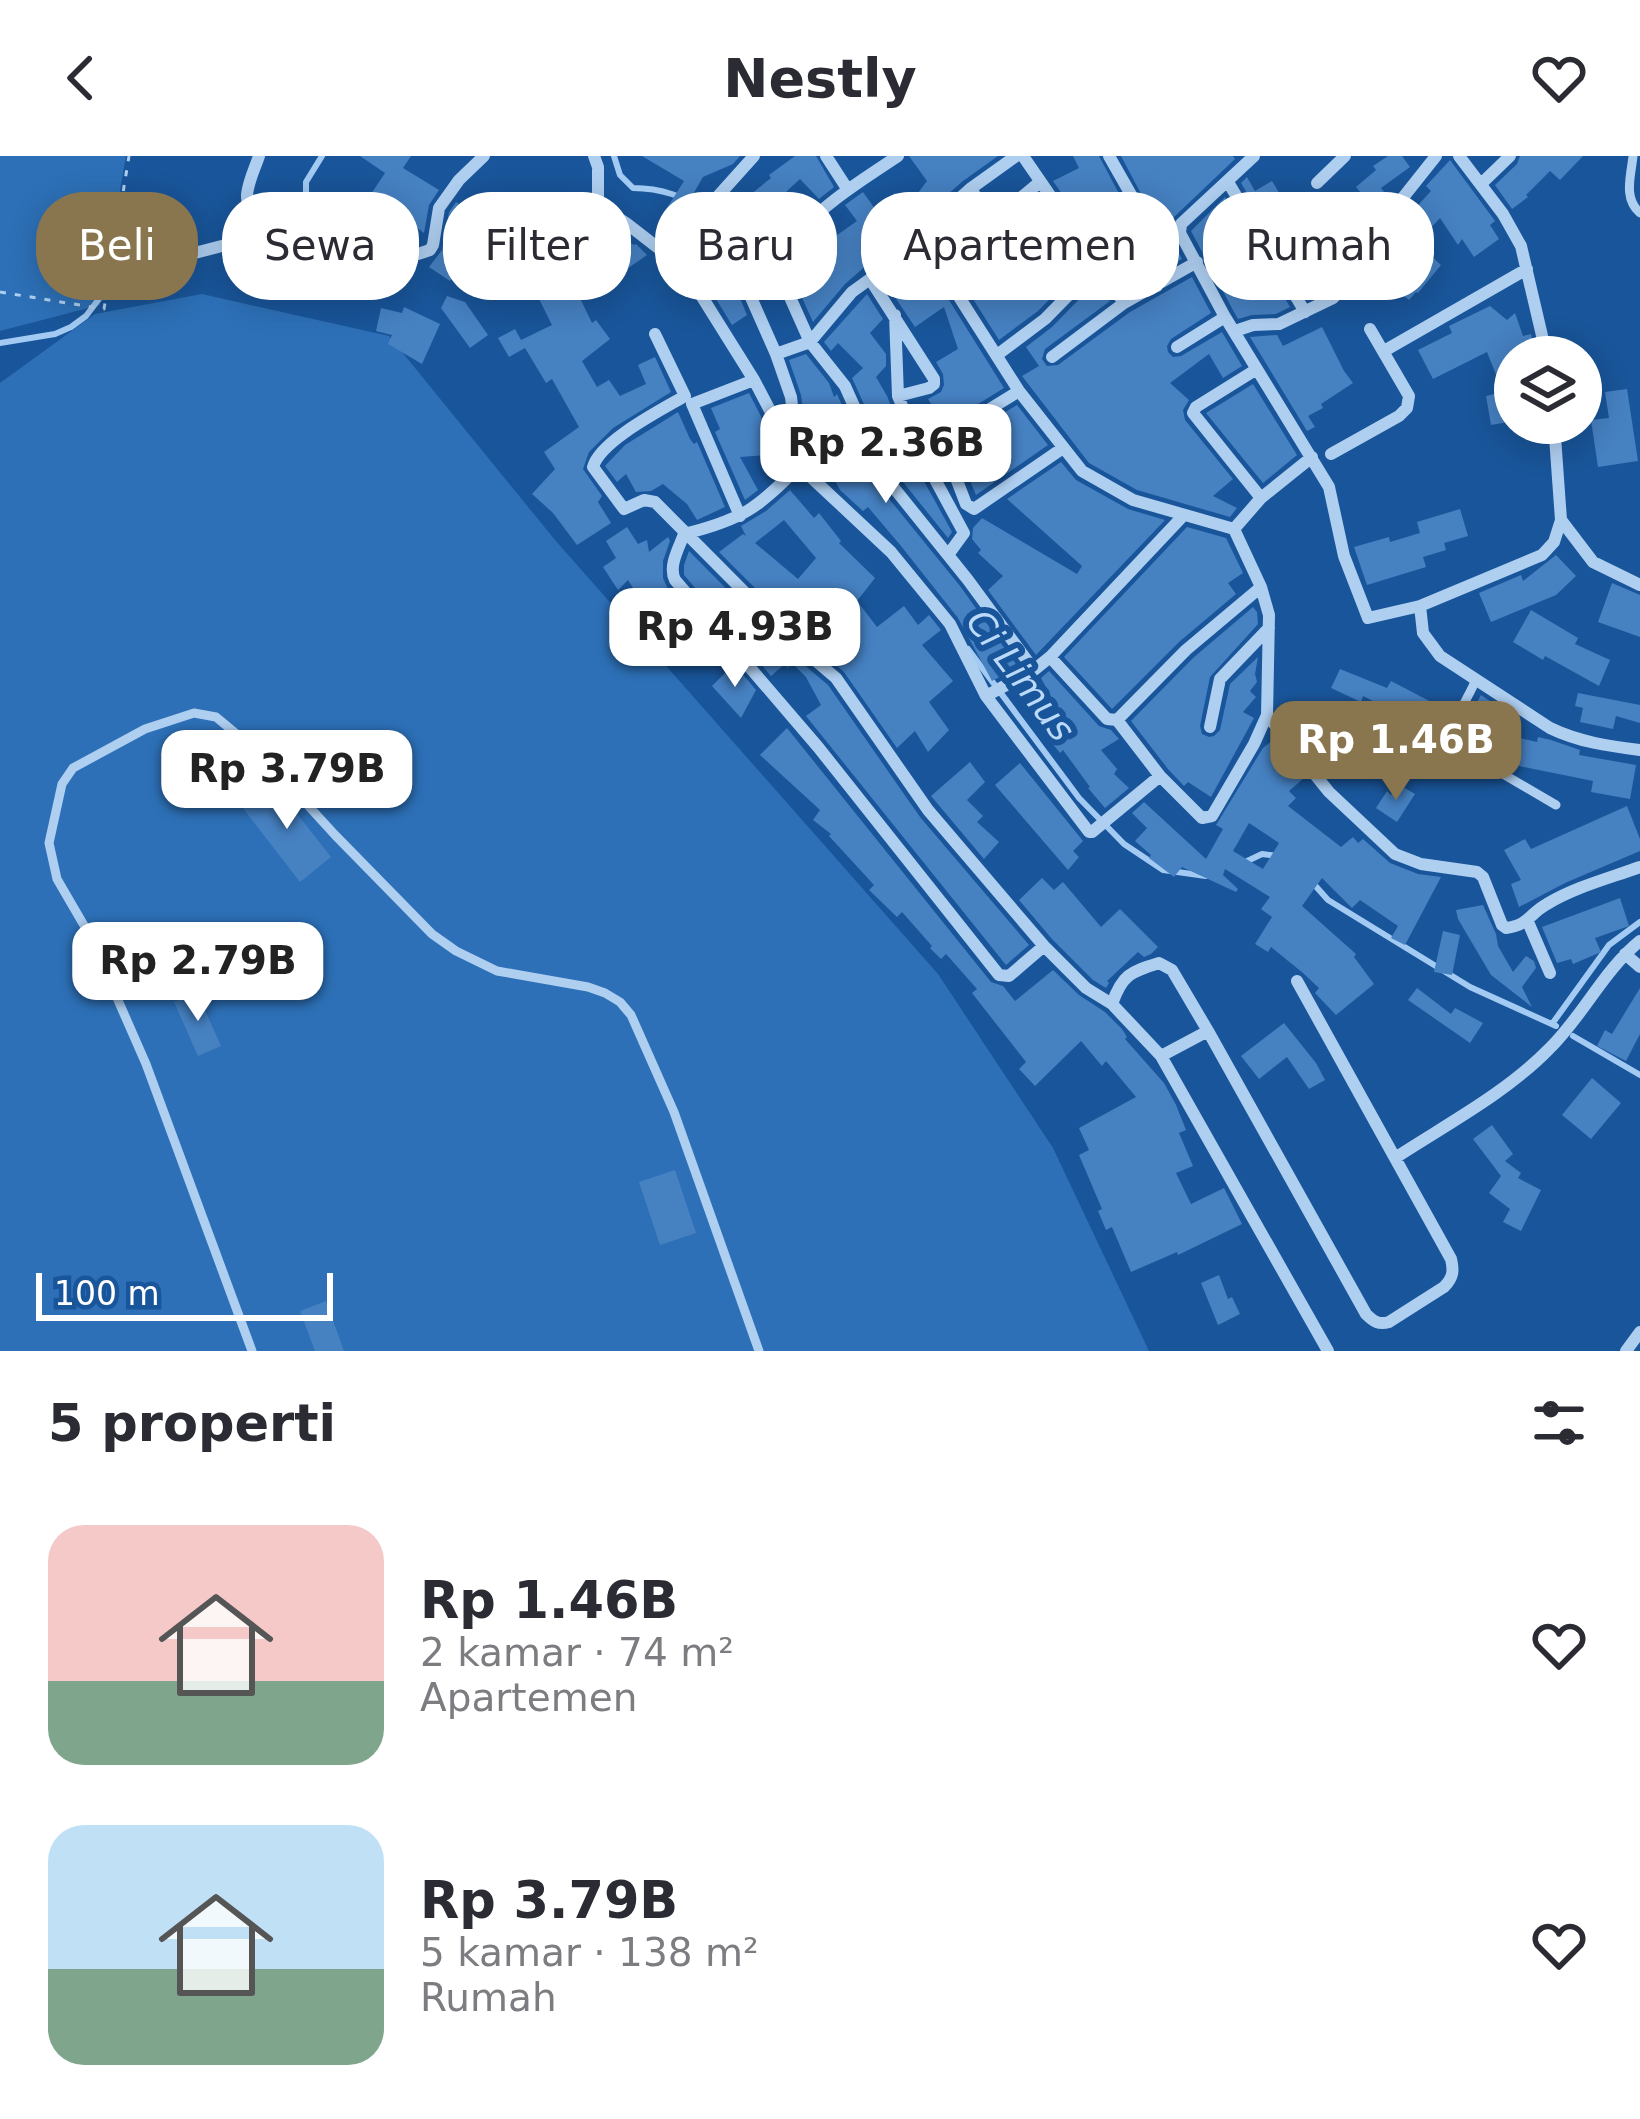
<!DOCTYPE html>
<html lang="id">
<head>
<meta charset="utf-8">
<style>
	body { margin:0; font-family:"DejaVu Sans",sans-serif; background:#f7f7f7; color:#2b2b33; height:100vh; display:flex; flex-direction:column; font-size:45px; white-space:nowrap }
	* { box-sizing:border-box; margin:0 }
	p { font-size:39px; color:#7c7c81 }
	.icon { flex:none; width:66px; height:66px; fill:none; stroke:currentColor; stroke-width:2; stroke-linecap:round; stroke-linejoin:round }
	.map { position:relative; height:1195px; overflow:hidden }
	.panel { display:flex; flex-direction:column; background:#fff; flex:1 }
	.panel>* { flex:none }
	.banner { position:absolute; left:36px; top:36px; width:1569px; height:108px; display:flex; gap:24px }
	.fabs { position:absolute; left:1494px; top:180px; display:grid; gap:24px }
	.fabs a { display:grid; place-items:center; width:108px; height:108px; border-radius:50%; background:#fff; box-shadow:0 6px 30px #0003; font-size:60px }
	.scale { position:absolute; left:36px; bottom:30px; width:297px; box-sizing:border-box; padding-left:12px; border:6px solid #fff; border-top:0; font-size:33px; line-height:42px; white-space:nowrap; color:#fff; -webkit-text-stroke:9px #19559a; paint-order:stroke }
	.price { position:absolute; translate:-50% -102px; padding:0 27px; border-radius:24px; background:#fff; color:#222; font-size:39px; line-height:78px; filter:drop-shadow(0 3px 6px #0008) }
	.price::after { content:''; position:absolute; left:50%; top:72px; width:36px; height:27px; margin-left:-18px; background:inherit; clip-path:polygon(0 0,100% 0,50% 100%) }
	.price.current { background:#8a764e; color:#fff }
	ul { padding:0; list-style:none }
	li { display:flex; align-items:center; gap:36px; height:300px; padding:0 48px }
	li span { display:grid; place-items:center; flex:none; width:336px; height:240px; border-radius:36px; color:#555 }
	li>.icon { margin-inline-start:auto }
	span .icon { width:144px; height:144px; fill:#fffc; stroke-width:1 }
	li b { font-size:51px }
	h2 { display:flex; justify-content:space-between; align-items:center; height:144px; padding:0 48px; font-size:51px }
	.chip { padding:0 42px; border-radius:48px; background:#fff; box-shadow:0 6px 30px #0003; font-size:42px; line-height:108px }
	.chip.current { background:#8a764e; color:#fff }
	header { display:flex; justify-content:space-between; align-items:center; height:156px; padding:0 48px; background:#fff; font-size:54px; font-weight:600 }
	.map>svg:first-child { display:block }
	.green { fill:#2d70b7 }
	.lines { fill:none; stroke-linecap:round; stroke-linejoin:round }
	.stream { stroke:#a2caf3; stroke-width:6 }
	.building { fill:#4681c2; fill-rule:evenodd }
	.path { stroke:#afcff1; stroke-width:3; stroke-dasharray:6 9; stroke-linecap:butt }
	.service { stroke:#afcff1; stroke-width:9 }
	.minor { stroke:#afcff1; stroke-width:12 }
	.labels { text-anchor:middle; stroke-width:12; stroke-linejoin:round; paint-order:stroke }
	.water-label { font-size:36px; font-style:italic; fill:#bbd9f8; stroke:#19559a }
</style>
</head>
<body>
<header><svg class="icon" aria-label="back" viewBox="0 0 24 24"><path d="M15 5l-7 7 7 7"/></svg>Nestly<svg class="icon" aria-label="heart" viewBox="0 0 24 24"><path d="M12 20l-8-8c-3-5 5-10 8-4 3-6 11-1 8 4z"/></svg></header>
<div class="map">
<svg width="1640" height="1195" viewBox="0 0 1640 1195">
	<rect width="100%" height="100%" fill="#19559a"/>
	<!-- green -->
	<path class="green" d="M0 0H126L100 149 0 175Z
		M202 138 389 180 555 384 938 818 1053 992 1149 1195H0V227L95 158Z"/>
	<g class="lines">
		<!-- stream -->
		<path class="stream" d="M614 0 620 19 633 32C662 32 684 41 709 55
			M729 78 741 97 749 126
			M282 79 297 75 306 60V26L322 0
			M0 187 55 178 71 171 86 160 108 131 154 107
			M801 291 813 317
			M968 493 1079 642 1124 688 1163 714 1206 720
			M1241 708 1262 698 1279 700
			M1312 726 1328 744 1470 831 1556 870
			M1552 868 1609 789 1640 766
			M1573 880 1640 919"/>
	</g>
	<!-- building -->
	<path class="building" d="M360 0H411L403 12 439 34 429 49 424 77 371 38 385 17Z
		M642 0H740L733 8 703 21 682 57 689 61 680 75 660 63 684 25Z
		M795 0H816L834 31 819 43 800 23 788 34 780 44 793 67 780 76 783 80 769 96 744 62 733 76 725 57 750 39 771 22 769 19Z
		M909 0H998L963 25 845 128 813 166 789 113 857 65 845 49 863 36 875 53 895 37 906 53 927 25Z
		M1073 0H1099L1125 49 1113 61 1111 70 1142 125 1127 133 1053 25 1079 12Z
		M1121 0H1233L1235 3 1173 62 1170 81 1182 103 1160 115 1134 70 1145 58 1148 51Z
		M1388 0H1402L1410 11 1381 32 1389 42 1378 57 1374 52 1351 71 1358 79 1332 100 1339 111 1323 125 1328 132 1308 141 1289 109 1324 86 1315 75 1361 37 1356 31 1376 14 1373 10Z
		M1520 0H1583L1560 24 1550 15 1526 39 1528 41 1512 53 1495 29 1517 8Z
		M1450 4 1495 65 1490 69 1499 83 1474 101 1462 83 1458 89 1440 62 1428 75 1410 58 1431 35 1426 30Z
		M1247 21 1255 35 1272 25 1284 45 1278 48 1290 68 1272 80 1241 27Z
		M533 39 539 78 557 39 573 46 536 126 557 110 569 137 576 134 592 167 596 164 610 183 582 205 597 231 609 224 620 240 646 228 638 209 655 201 671 236 613 272 589 296 583 313 602 340 598 346 611 367 577 389 553 357 532 338 555 313 544 296 579 271 552 223 546 227 525 192 509 201 498 182 515 173 521 184 552 169 533 131 510 143 500 124 522 113 509 85H481L467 107 464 104 450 125 429 111 442 94 449 56 456 46 509 79 523 59 502 44Z
		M1038 41 1084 108 1038 155 999 184 933 80 969 48 988 71 996 73Z
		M1225 41 1290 151 1276 158 1252 159 1238 163 1234 156 1191 75Z
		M586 60 634 89 636 88 647 99 624 115 610 94 602 99 591 85 599 79Z
		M1426 95 1441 109 1418 137 1416 136 1409 144 1393 131 1382 143 1362 126 1388 98 1408 117Z
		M904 107 923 134 937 125 1004 232 944 269 928 243 941 236 944 229 943 218 936 206 958 193 944 151 915 171 884 125Z
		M1192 121 1211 157 1171 183 1167 190 1168 196 1173 201 1181 200 1222 176 1242 210 1223 222 1209 198 1170 227 1189 244 1183 254 1185 264 1233 323 1213 340 1237 352 1230 361 1137 334 1089 307 1022 220 1039 210 1026 191 1052 171 1096 126 1110 145 1045 193 1042 203 1047 210 1058 209 1130 156Z
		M722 128 724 133 734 128 747 159 732 169 710 133Z
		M867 138 883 163 870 177 886 198V210L876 221 887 240 914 307 952 376 948 382 895 316 852 222 863 212 838 187 831 195 824 186Z
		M447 140 465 146 488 179 470 192 441 152Z
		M1490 150 1507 164 1515 157 1523 180 1531 178 1536 201H1515V232L1503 237 1509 266 1491 269 1486 240 1503 236 1487 196 1433 223 1418 194 1452 177 1449 170Z
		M404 151 440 168 422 208 388 188 392 179 376 175 381 152 402 157Z
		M1322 171 1344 215 1353 227 1321 248 1323 252 1308 260 1315 271 1307 275 1250 181 1277 179 1283 190Z
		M806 198 829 227 834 241 837 238 877 328 960 430 1018 511 992 525 958 462 901 390 868 351 863 355 840 334 823 303 846 292 808 295 801 239 789 204Z
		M1253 228 1297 299 1263 327 1206 257Z
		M1627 233 1638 305 1598 311 1591 264 1609 262 1605 236Z
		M749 237 772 282 762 293 767 299 740 301 758 334 745 344 715 276 720 273 711 252Z
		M1017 249 1048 289 976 339 954 287Z
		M678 256 690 283 694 288 697 286 725 351 697 364 687 348 663 328 651 335 636 336 626 318 617 326 605 310 625 289Z
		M1061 306 1076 324 1128 353 1165 364 1036 499 988 434 1003 420 978 397 981 394 972 383 973 372 982 362 1077 418 1082 410 1007 343Z
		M790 334 814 362 819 357 841 385 839 387 875 422 857 445 877 471 904 450 918 469 929 459 941 474 922 489 953 525 929 546 949 574 928 596 915 575 897 592 844 516 803 480 719 396 743 378 746 380 741 370 766 355ZM784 364 816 402 798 423 755 387Z
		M1460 353 1468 380 1444 387 1446 394 1423 401 1426 411 1367 429 1354 391 1389 381 1390 386 1420 377 1417 366Z
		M627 371 638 388 647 384 649 396 668 381 670 385 663 405V422L667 431 697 466V469L685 475 687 482 675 489 669 476 667 477 655 458 651 460 628 424 618 434 603 411 616 402 606 385Z
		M1187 371 1226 382 1243 417 1228 427 1236 438 1179 486 1112 553 1064 501Z
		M689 395 789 496 828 529 920 661 1029 789 1006 809 806 560 821 549 806 521 792 507 787 512 786 507 771 520 684 419V409Z
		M1556 399 1576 420 1556 439 1491 466 1479 437 1521 419 1523 425Z
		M1612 427 1640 439V481L1598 466Z
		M1253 451 1257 456 1258 468 1210 521 1200 570 1202 578 1209 581 1214 580 1220 574 1230 528 1258 501 1255 518 1257 526 1250 535 1256 541 1243 556 1254 562 1211 641 1188 626 1184 630 1168 613 1131 565 1193 502Z
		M1531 454 1578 482 1575 488 1610 504 1599 530 1545 500 1543 504 1513 486Z
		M734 508 756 534 741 562 712 530Z
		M1340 513 1387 532 1391 525 1439 550 1435 558 1443 562 1432 584 1408 572 1412 565 1363 540 1361 546 1331 532Z
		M1049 515 1099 570 1111 574 1119 583 1101 594 1117 613 1114 618 1129 632 1105 652 1088 632 1090 631 1063 594 1060 597 1039 571 1058 554 1041 522Z
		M1578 537 1640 549V567L1616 560 1613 573 1580 566 1583 552 1575 550Z
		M1481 539 1506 556 1491 581 1466 566Z
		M787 572 991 826 1003 830 1015 845 1053 814 1079 839 1105 856 1122 873 1127 881 1125 883 1164 927 1176 949 1186 974 1179 977 1193 1010 1176 1017 1191 1048 1224 1032 1242 1068 1178 1099 1177 1096 1131 1116 1112 1071 1106 1074 1098 1055 1102 1053 1079 999 1089 994 1079 972 1136 941 1106 905 1102 910 1081 885 1035 930 1019 913 1026 906 972 837 977 833 946 798 941 803 930 792 932 790 902 756 897 761 869 734 874 729 829 680 831 678 813 664 820 654 760 599Z
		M1511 580 1537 586 1538 581 1551 584 1580 594 1579 599 1636 609 1630 643 1591 636 1593 625 1504 607Z
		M1273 584 1304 622 1289 635 1296 642 1288 650 1341 691 1353 681 1358 687 1363 683 1390 707 1418 718 1441 721 1405 789 1391 782 1398 770 1360 744 1352 752 1322 722 1302 750 1356 798 1354 801 1374 828 1336 859 1315 837 1319 832 1303 817 1271 791 1268 796 1255 788 1272 761 1261 753 1270 741 1225 713 1223 719 1238 733 1236 736 1182 711 1174 721 1149 702 1151 699 1135 685 1147 672 1132 657 1144 646 1206 703 1223 673 1216 669 1263 592ZM1249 667 1279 687 1263 713 1233 695Z
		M970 606 985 626 967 644 983 660 977 666 999 686 984 703 931 640Z
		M1020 607 1083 685 1073 695 1079 701 1068 714 995 629Z
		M273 627 331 701 300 726 242 651Z
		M1398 628 1415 638 1397 666 1376 652 1387 635 1391 639Z
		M1627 650 1640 683V695L1565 727 1519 751 1511 728 1521 724 1504 694 1525 683 1531 693Z
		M1042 722 1054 734 1063 726 1101 771 1120 753 1158 791 1151 798 1144 801 1138 796 1107 825 1109 827 1106 832 1093 824 1052 783 1019 744Z
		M1620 742 1629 770 1595 782 1601 796 1573 808 1571 803 1557 807 1542 771Z
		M1483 749 1496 778 1498 790 1513 816 1526 800 1534 805 1536 812 1522 831 1532 851 1491 819 1458 763 1456 754Z
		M1443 775 1460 779 1452 819 1434 816Z
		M1417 832 1451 858 1455 852 1483 867 1470 887 1408 844Z
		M1640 832V878L1626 905 1597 890 1605 874 1612 878Z
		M197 836 221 890 198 900 174 846Z
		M1284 867 1316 907 1325 924 1309 933 1287 901 1259 923 1241 900Z
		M1592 922 1621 947 1591 983 1562 959Z
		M1492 969 1513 998 1505 1005 1521 1017 1518 1022 1541 1034 1521 1075 1503 1066 1510 1053 1489 1037 1501 1020 1473 983Z
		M675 1014 696 1077 660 1089 639 1026Z
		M1219 1119 1228 1143 1232 1141 1240 1158 1218 1169 1201 1127Z
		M326 1145 344 1195H315L300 1155Z"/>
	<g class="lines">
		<!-- path -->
		<path class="path" d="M0 136 104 153 129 0"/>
		<!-- service -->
		<path class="service" d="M1633 0C1631 20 1623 42 1640 57
			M1476 523C1468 545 1446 569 1457 591L1556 649
			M252 1195 146 908 89 778 57 723 49 687 62 628 73 612 145 573 194 557 216 561 262 599 335 679 432 778 456 795 497 815 588 831 605 837 620 846 631 859 674 956 759 1195"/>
		<!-- minor -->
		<path class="minor" d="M259 0C255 12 248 26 247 39 246 68 285 92 312 88 319 78 322 62 332 54 355 37 398 88 418 98L430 94 433 89 439 52 459 24 484 0
			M594 0 598 11V49L626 67 684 112 754 224 799 310 891 396 950 468 986 540 1034 514 1050 501 1182 361
			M754 0 710 49 776 198 791 241 798 303
			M826 0 848 34
			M898 0C868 20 836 40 810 65 798 76 789 90 778 102L777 112 810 186 845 230 886 322 968 424 1034 514
			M1023 0 1124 147 1197 106
			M1109 0 1138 51 1121 68 1157 130
			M1254 0 1181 68 1180 77 1225 161 1329 331 1344 400 1368 462 1420 450 1542 399 1554 386 1561 364
			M1459 0 1503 58 1521 90 1547 201
			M1228 26 1305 156
			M1317 27 1345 0
			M1481 28 1510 0
			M970 33 995 63 1040 26
			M919 78 1019 235 1082 315 1133 344 1234 373
			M156 107 272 77
			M870 123 934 223V228L929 232 898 240
			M895 159 898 240 924 303 964 377 948 399
			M1235 175 1253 169 1279 168 1333 142 1341 134 1355 102 1436 0
			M655 178 685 240C661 254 600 285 593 311L624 353 644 344 655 346 796 488 836 522 928 654 1044 790 1086 832 1112 848 1161 900 1328 1195
			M1177 191 1225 161
			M1384 195 1527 113
			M776 198 810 186 852 136 870 123 970 33 1016 0
			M997 199 1045 163 1097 110
			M1052 201 1124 147
			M1257 213 1196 251 1193 257 1261 342
			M1019 235 941 283 966 348 974 353 1063 292
			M1554 267 1561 364 1593 406 1640 429
			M1331 298 1399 260 1407 252 1409 240 1370 173
			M799 310C758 352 742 364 684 378 679 392 668 410 675 424L818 591 999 819 1009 820 1044 790
			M740 360 692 248 754 224
			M1234 373 1261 431 1269 459 1267 559 1329 636 1395 698 1421 708 1477 716 1483 721 1502 769 1506 772C1529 769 1529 758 1547 748 1575 731 1610 722 1640 711
			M1234 373 1261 342 1312 301
			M1420 450 1423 477 1440 500 1550 572C1579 586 1608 590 1640 594
			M1050 501 1107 563 1117 564 1160 620 1202 662 1212 660 1254 588 1267 559
			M986 540 1089 676H1092L1160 620
			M1117 564 1186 494 1261 431
			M1210 571 1220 523 1269 472
			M1528 766 1550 817
			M1625 798 1640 811
			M1297 825 1395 1002C1447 968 1506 937 1549 893 1583 860 1603 815 1640 785
			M1112 848C1122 819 1130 816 1159 807L1172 814 1208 875
			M1161 900 1208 875 1366 1158C1374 1166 1379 1169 1389 1166L1444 1131C1453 1122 1454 1115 1451 1103L1395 1002
			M1626 1195 1640 1176"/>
	</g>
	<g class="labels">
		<!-- water labels -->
		<g class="water-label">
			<text transform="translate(1021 519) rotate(53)" y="13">Ci Limus</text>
		</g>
	</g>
</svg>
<div class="fabs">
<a><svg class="icon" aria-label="layers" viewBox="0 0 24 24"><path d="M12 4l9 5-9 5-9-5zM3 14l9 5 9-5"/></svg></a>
</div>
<div class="scale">100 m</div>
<b class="price" style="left:886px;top:350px">Rp 2.36B</b>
<b class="price" style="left:735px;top:534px">Rp 4.93B</b>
<b class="price current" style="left:1396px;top:647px">Rp 1.46B</b>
<b class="price" style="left:287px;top:676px">Rp 3.79B</b>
<b class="price" style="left:198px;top:868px">Rp 2.79B</b>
<div class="banner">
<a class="chip current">Beli</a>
<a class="chip">Sewa</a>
<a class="chip">Filter</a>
<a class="chip">Baru</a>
<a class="chip">Apartemen</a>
<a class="chip">Rumah</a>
</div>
</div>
<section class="panel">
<h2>5 properti<svg class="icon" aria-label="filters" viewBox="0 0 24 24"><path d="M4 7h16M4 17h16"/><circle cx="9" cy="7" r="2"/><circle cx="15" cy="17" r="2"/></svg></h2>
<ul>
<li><span style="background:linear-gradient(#f6c9c9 65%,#7fa58c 0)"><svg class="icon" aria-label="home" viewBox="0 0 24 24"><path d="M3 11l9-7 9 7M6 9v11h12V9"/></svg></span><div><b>Rp 1.46B</b><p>2 kamar · 74 m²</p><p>Apartemen</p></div><svg class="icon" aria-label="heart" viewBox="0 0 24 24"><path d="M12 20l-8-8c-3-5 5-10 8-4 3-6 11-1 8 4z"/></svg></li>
<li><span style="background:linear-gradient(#bfe0f5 60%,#7fa58c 0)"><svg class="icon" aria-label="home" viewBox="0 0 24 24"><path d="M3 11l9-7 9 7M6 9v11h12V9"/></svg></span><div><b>Rp 3.79B</b><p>5 kamar · 138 m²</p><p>Rumah</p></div><svg class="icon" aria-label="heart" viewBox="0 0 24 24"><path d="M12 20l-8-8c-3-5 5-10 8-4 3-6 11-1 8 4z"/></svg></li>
</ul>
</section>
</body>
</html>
